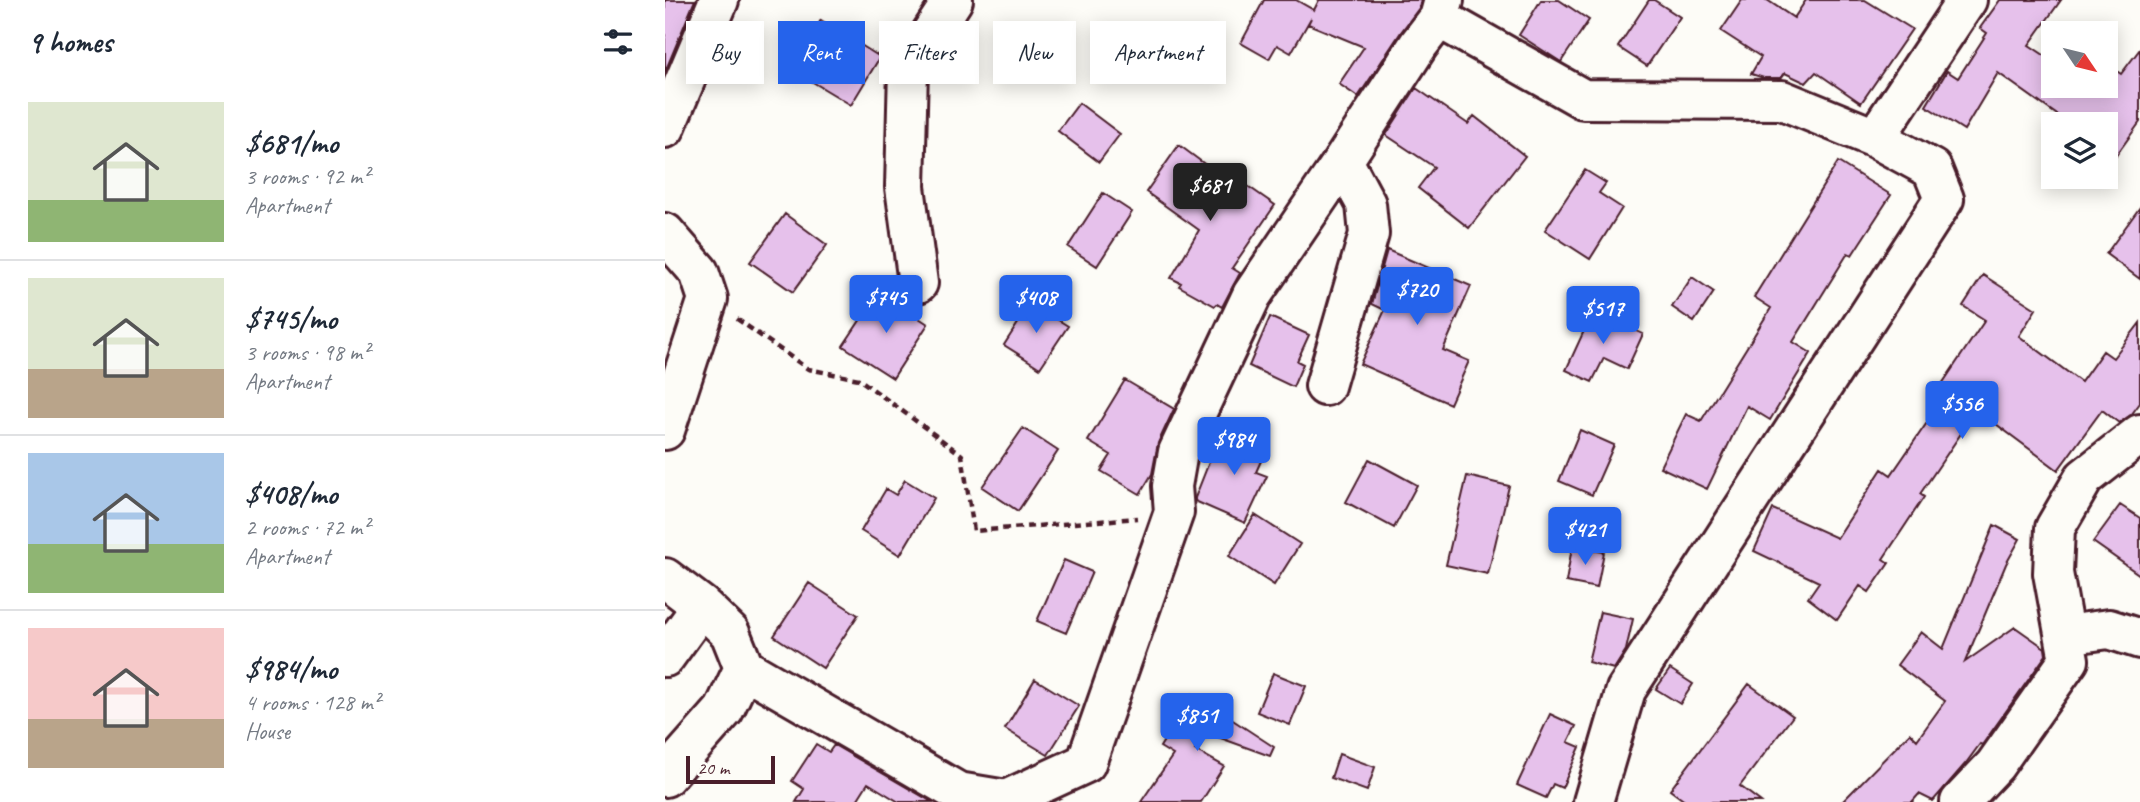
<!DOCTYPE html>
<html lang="en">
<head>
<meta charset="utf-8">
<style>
	body { margin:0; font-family:Caveat,sans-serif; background:#f6f6f7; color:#1f2937; height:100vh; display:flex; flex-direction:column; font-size:26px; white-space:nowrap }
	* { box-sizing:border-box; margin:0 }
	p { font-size:23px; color:#747a83 }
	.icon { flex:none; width:38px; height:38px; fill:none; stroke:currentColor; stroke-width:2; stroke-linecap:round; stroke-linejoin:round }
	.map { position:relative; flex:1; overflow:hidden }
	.details { display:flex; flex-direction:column; background:#fff; width:665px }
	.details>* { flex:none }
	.top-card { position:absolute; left:21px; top:21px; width:665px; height:63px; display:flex; gap:14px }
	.needle { width:46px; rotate:125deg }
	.fabs { position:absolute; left:1376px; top:21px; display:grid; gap:14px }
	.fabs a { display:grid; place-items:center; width:77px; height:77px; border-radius:0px; background:#fff; box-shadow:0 4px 18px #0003; font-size:35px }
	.scale { position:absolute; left:21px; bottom:18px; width:89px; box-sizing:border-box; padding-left:7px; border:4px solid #4a1f2b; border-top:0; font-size:19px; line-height:24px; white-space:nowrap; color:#4a1f2b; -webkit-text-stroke:5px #fdfcf7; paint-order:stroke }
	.price { position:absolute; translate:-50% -60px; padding:0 16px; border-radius:7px; background:#2563eb; color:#fff; font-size:23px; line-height:46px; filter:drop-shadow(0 2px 4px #0008) }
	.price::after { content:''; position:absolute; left:50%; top:42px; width:21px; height:16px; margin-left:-10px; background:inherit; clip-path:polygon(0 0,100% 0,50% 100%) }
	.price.current { background:#222; color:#fff }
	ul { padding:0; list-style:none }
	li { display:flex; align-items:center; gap:21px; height:175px; padding:0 28px }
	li+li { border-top:2px solid #e0e1e3 }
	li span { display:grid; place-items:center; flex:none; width:196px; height:140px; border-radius:0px; color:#555 }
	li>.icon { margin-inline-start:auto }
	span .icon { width:84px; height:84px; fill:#fffc; stroke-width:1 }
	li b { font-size:30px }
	h2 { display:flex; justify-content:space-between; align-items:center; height:84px; padding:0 28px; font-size:30px }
	.chip { padding:0 24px; border-radius:0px; background:#fff; box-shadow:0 4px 18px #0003; font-size:24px; line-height:63px }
	.chip.current { background:#2563eb; color:#fff }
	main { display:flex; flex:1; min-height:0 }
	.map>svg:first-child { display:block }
	.building { fill:#e6c1eb; stroke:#4a1f2b; stroke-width:2 }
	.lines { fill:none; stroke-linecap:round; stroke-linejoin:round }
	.minor-casing { stroke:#4a1f2b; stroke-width:44 }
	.path { stroke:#4a1f2b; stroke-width:4.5; stroke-dasharray:7 5; stroke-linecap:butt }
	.minor { stroke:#fdfcf7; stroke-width:38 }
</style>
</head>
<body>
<main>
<section class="details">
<h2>9 homes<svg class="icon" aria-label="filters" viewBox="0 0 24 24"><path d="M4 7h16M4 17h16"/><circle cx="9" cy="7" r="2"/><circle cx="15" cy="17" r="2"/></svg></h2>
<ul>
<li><span style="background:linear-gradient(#dfe7d0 70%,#8fb573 0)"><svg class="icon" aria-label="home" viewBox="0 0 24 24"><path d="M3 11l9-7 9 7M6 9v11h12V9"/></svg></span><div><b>$681/mo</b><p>3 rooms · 92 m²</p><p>Apartment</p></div></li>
<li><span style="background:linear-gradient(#dfe7d0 65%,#b9a48a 0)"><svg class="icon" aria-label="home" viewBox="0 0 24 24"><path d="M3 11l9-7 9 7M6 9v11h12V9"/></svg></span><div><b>$745/mo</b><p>3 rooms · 98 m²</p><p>Apartment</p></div></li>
<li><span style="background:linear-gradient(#a9c7e8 65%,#8fb573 0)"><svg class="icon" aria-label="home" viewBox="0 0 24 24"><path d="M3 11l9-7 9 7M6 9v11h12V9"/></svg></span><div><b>$408/mo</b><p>2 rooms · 72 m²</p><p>Apartment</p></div></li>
<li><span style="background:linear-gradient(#f6c9c9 65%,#b9a48a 0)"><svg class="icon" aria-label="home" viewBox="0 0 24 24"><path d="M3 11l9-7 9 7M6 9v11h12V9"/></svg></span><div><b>$984/mo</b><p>4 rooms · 128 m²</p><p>House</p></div></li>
</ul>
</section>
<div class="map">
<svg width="1475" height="802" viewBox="0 0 1475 802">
	<rect width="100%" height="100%" fill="#fdfcf7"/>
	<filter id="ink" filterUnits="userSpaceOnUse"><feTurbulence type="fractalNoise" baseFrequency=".0143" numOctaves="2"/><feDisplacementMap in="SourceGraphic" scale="14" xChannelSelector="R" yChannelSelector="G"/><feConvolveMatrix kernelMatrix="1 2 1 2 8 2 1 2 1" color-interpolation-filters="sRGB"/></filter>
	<g filter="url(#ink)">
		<!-- building -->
		<path class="building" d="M0 0H30L0 72Z
			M599 0H631L649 10 654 0H756L754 8 736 32 693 97 674 84 699 47 643 24 646 18 626 53 612 45 604 59 576 43Z
			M876 0H894L924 20 896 62 854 35Z
			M984 0H989L1015 17 982 66 953 47Z
			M1077 0H1102L1129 18 1141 0H1200L1247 29 1196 103 1151 72 1141 83 1120 73 1116 78H1099L1086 74 1096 57 1056 31Z
			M1335 0H1396L1364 45 1388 61V86H1440V63L1456 74 1475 49V122L1440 171V124H1405L1333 73 1299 130 1261 106 1282 71 1293 78 1322 33 1315 28Z
			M156 20 215 57 186 105 126 69Z
			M751 88 803 124 809 116 860 156 804 228 753 188 769 167 721 135Z
			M414 103 455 134 434 162 393 131Z
			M514 145 569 186 574 180 610 205 567 268 575 273 557 307 552 304 550 306 514 286 516 283 506 278 534 230 481 192Z
			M1173 162 1226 195 1187 255 1183 253 1128 342 1146 353 1105 420 1082 406 1042 489 995 467 1021 414 1036 421 1106 308 1089 297Z
			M920 170 941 183 934 193 957 208 925 259 880 230Z
			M438 193 467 212 432 266 403 247Z
			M1475 207V279L1441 254Z
			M120 214 162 245 128 292 85 262Z
			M722 250 806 286 778 350 804 361 785 404 695 364 720 310 707 304Z
			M1318 275 1371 309 1354 336 1416 382 1438 351 1448 358 1475 323V403L1466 415 1454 423 1437 410 1393 470 1312 410 1255 494 1259 497 1218 559 1224 563 1204 592 1195 586 1172 620 1143 598 1154 582 1089 551 1108 509 1172 538 1217 469 1226 475 1281 395 1273 390 1320 320 1298 306Z
			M1027 277 1049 292 1029 322 1007 307Z
			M214 292 263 324 228 378 178 346Z
			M366 303 403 326 375 368 339 345Z
			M928 311 978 334 962 369 939 358 927 382 901 370Z
			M605 317 644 335 632 361 638 364 628 387 584 366Z
			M460 380 509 409 493 443 487 474 475 494 436 471 446 455 423 441Z
			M358 428 393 451 353 511 317 487Z
			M915 430 949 445 927 495 894 481Z
			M584 432 605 441 591 472 602 476 580 523 530 501V498L554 437 578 447Z
			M704 459 752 485 729 528 681 502Z
			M802 476 844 486 823 574 781 565Z
			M240 480 269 498 235 555 196 531 221 489 231 495Z
			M1455 505 1475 518V575L1428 542Z
			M590 515 635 544 609 585 564 556Z
			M1329 525 1355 539 1341 564 1300 662 1350 627 1380 648 1381 655 1317 745 1315 744 1301 763 1268 801 1254 794 1247 802H1177L1245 733 1252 740 1280 701 1232 665 1256 632 1278 649Z
			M907 547 939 552 932 588 901 582Z
			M399 560 427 572 401 633 372 621Z
			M144 583 193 615 158 668 109 636Z
			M935 612 968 619 961 650 949 669 923 662Z
			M1005 669 1028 684 1015 704 991 689Z
			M608 673 641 686 625 725 592 712Z
			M370 679 414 706 383 755 340 729Z
			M1084 684 1128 716 1075 786 1096 802H1021L1005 790Z
			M528 694 609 747 605 756 539 732 530 750 559 766 536 802H476L508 755 495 747Z
			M885 714 911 726 903 742 915 747 897 788 888 784 881 798 852 785Z
			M151 744 164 752 169 745 267 802H234L203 783 191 802H131L139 789 127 781Z
			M674 754 710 767 702 791 666 778Z"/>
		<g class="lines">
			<!-- minor casing -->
			<g class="minor-casing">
				<path id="minor" d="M774 18 918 99 1117 100 1210 138 1267 169 1279 199 961 690 928 802
					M0 128 54 0
					M1210 138 1302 0
					M0 233 34 272 43 299 0 430
					M253 283 240 187 243 69 288 0
					M660 386 704 234 701 204 678 161
					M0 578 37 606 65 633 79 668 59 710 0 777
					M1400 635 1444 629 1475 639
					M0 657 37 606
					M79 668 293 792 341 800 421 763 509 512 507 486 513 452 587 295 674 167 754 44 774 18 779 0
					M1295 802 1330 765 1404 660 1388 573 1390 528 1419 478 1475 434"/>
			</g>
			<!-- path -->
			<path class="path" d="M72 319 143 369 194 379 297 455 309 531 472 518"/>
			<!-- minor -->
			<use href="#minor" class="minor"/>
		</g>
	</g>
</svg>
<div class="fabs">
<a><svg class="needle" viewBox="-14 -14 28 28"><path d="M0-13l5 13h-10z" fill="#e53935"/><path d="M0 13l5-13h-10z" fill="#747a83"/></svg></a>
<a><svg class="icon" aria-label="layers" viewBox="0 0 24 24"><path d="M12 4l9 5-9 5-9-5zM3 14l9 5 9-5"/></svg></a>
</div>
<div class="scale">20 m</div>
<b class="price current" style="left:545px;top:223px">$681</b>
<b class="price" style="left:752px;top:327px">$720</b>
<b class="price" style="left:221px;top:335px">$745</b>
<b class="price" style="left:371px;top:335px">$408</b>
<b class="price" style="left:938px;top:346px">$517</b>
<b class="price" style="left:1297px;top:441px">$556</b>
<b class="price" style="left:569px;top:477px">$984</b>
<b class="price" style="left:920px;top:567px">$421</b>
<b class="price" style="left:532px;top:753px">$851</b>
<div class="top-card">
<a class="chip">Buy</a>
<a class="chip current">Rent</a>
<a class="chip">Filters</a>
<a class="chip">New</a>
<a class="chip">Apartment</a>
</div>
</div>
</main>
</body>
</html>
